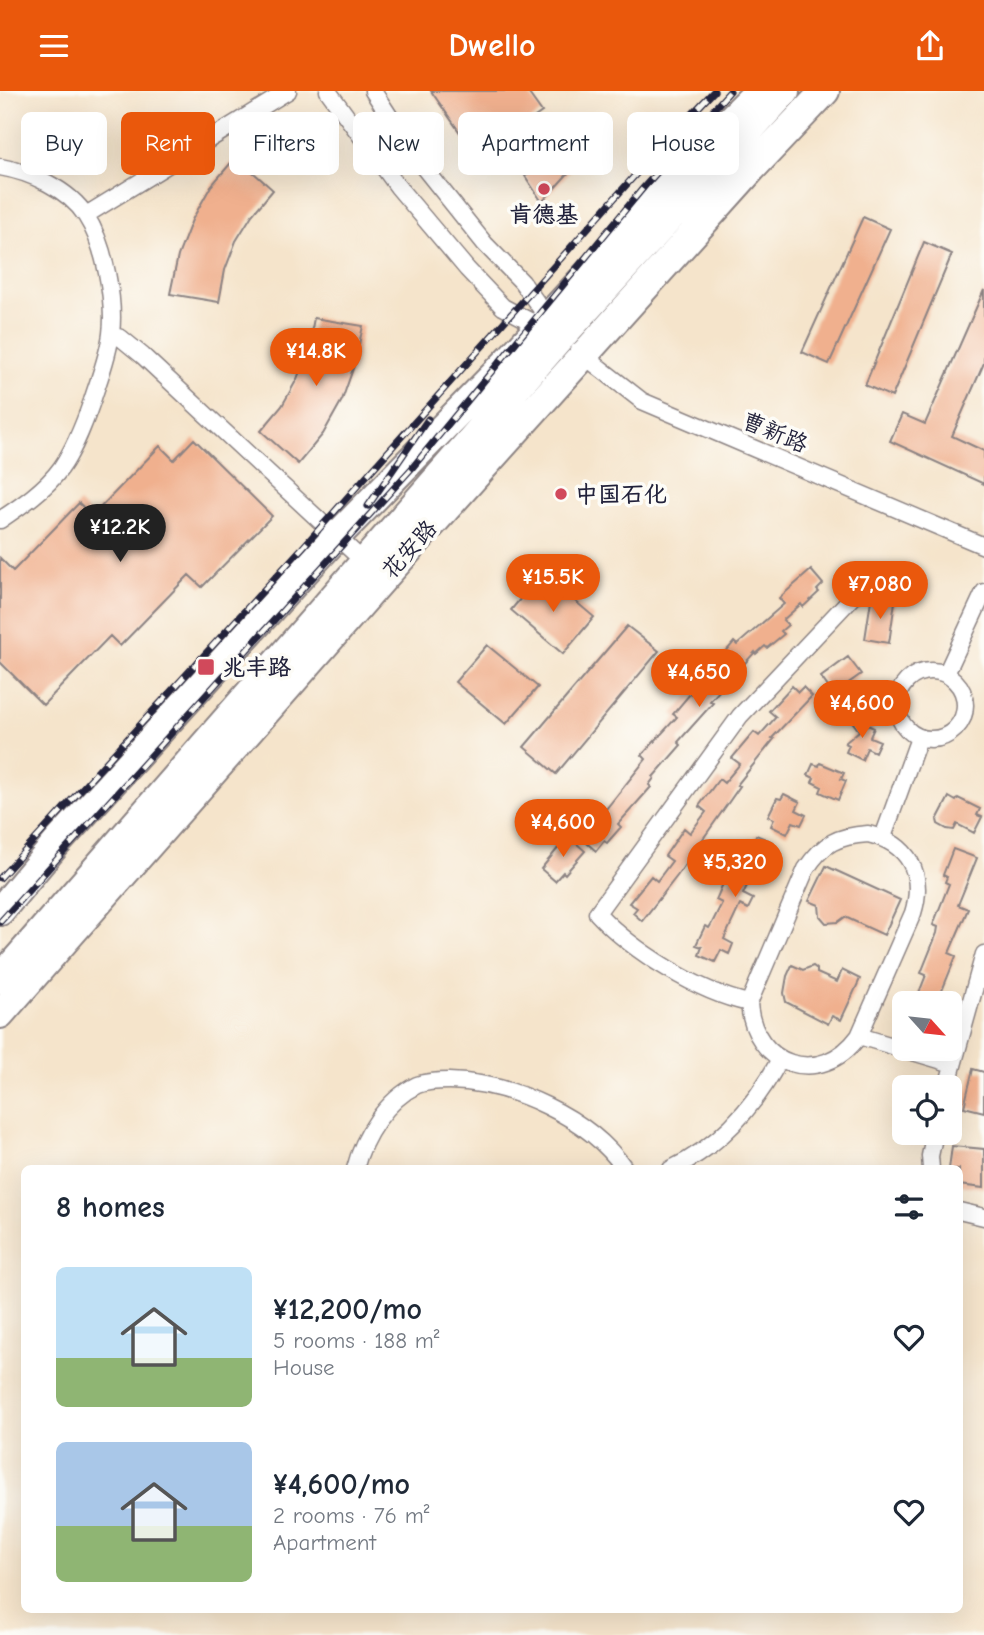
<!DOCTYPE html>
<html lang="en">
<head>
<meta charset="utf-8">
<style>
	body { margin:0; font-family:"Comic Neue","LXGW WenKai TC",sans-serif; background:#f2f2f3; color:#1f2937; height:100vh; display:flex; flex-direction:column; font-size:26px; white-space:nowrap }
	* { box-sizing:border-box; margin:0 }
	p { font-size:23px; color:#747a83 }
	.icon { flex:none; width:38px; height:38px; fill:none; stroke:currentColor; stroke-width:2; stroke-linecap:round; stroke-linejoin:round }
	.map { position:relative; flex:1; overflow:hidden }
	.sheet { position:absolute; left:21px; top:1074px; width:942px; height:448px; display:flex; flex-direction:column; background:#fff; border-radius:10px; box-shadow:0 7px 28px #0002 }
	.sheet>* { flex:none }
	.banner { position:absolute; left:21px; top:21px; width:943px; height:63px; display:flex; gap:14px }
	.needle { width:46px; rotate:117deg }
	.tools { position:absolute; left:892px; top:900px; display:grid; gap:14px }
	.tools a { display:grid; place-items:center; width:70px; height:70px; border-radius:10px; background:#fff; box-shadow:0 7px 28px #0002; font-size:35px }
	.price { position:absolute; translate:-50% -60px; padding:0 16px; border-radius:24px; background:#ea580c; color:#fff; font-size:23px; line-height:46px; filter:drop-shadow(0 2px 4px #0008) }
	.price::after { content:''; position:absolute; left:50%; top:42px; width:21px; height:16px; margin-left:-10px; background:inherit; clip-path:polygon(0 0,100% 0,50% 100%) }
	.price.selected { background:#222; color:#fff }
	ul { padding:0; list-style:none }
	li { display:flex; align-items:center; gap:21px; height:175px; padding:0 35px }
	li span { display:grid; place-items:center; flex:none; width:196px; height:140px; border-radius:10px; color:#555 }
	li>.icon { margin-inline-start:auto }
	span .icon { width:84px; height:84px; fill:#fffc; stroke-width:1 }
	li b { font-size:30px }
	h2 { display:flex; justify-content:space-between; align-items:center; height:84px; padding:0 35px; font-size:30px }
	.chip { padding:0 24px; border-radius:10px; background:#fff; box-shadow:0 7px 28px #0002; font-size:24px; line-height:63px }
	.chip.selected { background:#ea580c; color:#fff }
	header { display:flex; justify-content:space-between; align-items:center; height:91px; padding:0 35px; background:#ea580c; color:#fff; font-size:32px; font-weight:800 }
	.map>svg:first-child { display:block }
	.building { fill:#f0b08e }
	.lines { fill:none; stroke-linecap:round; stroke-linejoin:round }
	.street-casing { stroke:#8c8383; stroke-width:19 }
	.highway-casing { stroke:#8c8383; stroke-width:32 }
	.street { stroke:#fff; stroke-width:16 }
	.highway { stroke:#fff; stroke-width:28 }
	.rail-casing { stroke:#22223b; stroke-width:7 }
	.rail { stroke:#fdfcf7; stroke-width:4.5; stroke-dasharray:13; stroke-linecap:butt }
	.poi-dot { fill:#d1495b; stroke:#fdfcf7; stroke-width:2.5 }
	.labels { text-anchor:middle; stroke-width:7; stroke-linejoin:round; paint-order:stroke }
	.poi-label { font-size:23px; font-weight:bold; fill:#22223b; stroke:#fdfcf7; text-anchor:start }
	.street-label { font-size:23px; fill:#22223b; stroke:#fdfcf7 }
</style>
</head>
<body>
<header><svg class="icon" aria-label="menu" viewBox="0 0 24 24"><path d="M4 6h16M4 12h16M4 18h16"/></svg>Dwello<svg class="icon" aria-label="share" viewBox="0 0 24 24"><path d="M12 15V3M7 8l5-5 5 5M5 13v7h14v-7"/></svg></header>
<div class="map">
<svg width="984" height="1544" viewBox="0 0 984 1544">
	<rect width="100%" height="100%" fill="#fdfcf7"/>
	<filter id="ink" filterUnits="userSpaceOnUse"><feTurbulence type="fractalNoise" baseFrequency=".0143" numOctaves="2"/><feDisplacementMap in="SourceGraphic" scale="14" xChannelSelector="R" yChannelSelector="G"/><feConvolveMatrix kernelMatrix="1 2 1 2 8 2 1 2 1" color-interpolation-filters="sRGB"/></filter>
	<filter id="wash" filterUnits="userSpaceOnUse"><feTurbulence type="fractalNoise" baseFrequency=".00686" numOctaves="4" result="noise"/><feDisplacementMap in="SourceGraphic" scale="28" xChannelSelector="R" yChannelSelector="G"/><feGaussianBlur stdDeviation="1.57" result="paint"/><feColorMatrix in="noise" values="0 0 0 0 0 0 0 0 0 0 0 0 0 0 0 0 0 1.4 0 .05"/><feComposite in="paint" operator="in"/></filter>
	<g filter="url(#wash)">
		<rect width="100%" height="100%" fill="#f5e4cb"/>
		<g id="blocks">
			<!-- building -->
			<path class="building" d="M431 0H527L542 21 477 66Z
				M562 59 574 76 542 111 525 85Z
				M236 66 273 99 252 124 236 150 225 179 219 211 170 203 178 165 192 129 211 95Z
				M863 126 890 138 829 273 802 261Z
				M924 151 952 163 892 306 865 294Z
				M984 199V272L952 345 984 360V393L890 350 902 323 925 333Z
				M314 227 363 235 355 272 342 309 323 343 298 373 261 340 282 315 297 288 308 259Z
				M194 348 272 425 202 496 189 484 120 555 110 545 43 614 0 571V467L13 480 79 412 92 425 160 355 174 369Z
				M811 479 823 493 817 499 819 501 803 516 801 513 783 529 788 534 781 540 784 543 767 557 765 555 756 563 755 561 710 610 713 612 678 651 681 654 653 686 654 687 649 694 651 696 618 733 621 736 607 752 604 750 596 760 582 748 646 668 642 664 677 626 673 623 734 551 737 554 784 513 779 507Z
				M542 482 594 526 563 563 511 519Z
				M871 509 895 511 889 552 865 548Z
				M627 535 659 560 556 683 524 656Z
				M487 554 538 596 506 633 455 591Z
				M848 566 861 583 833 603 821 586Z
				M792 595 798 601 803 596 812 605 772 647 774 648 737 694 740 695 677 785 642 830 633 822 637 817 629 812 651 785 657 790 672 770 665 765 684 737 690 742 706 721 699 715 719 688 724 692 740 673 732 667 754 641 759 645 776 626 769 620Z
				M848 625 874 637 870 646 880 650 875 661 867 657 862 669 846 661 849 654 845 652 859 640Z
				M820 672 844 682 841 688 846 690 838 709 820 701 822 696 812 691 814 687 808 684 813 673 819 675Z
				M784 703 800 711 796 719 806 724 801 734 793 731 787 743 771 735 774 728 768 725 777 707 781 708Z
				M949 706 956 710 958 707 980 718 977 724 982 726 974 742 957 733 954 739 947 738 938 733 937 729Z
				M756 744 773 751 769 760 778 765 774 775 766 771 760 783 754 780 743 803 753 808 748 818 740 814 724 848 733 853 729 863 721 859 715 871 699 864 702 856 696 854 705 835 709 837 712 832 722 812 716 809 724 790 728 792 731 787 737 790 747 768 741 766 750 747 754 749Z
				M568 745 585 760 565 783 563 781 555 790 541 778Z
				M953 758 977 767 958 814 968 818 949 862 956 865 937 912H915L926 884 921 882 937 842 938 836 933 834 949 793 945 791 947 786 943 784Z
				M826 775 900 809 884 844 845 826 838 831 826 832 820 825 819 814 809 810Z
				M792 874 803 879 813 875 817 878V882L837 891 842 879 860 888 841 929 832 925 828 933 786 911 784 902 787 885Z
				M973 978 984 981V1021L964 1016Z
				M952 1055 984 1058V1097L959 1094V1078H949Z"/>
		</g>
	</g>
	<g filter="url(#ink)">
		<use href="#blocks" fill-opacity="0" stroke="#8c8383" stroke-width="2"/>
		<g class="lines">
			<!-- street casing -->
			<g class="street-casing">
				<path id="street" d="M328 0 398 96 467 178 503 216 545 238
					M373 0 417 68 485 153 522 191 552 233
					M0 76C30 81 69 98 86 125 105 154 115 210 111 243 108 266 99 288 92 310 84 333 75 357 61 377 46 398 21 415 0 429
					M86 124 288 0
					M111 244 121 247 143 265 362 469
					M578 260 642 310 984 455
					M897 614a34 34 0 1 1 68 0a34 34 0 1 1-68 0Z
					M946 583 984 501
					M868 743C909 752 925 783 913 822L859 945C820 998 753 975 749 912L806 778C823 752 838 745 868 743Z
					M883 746 919 647
					M749 912C698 901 632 860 597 822L740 625 858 500
					M859 945 953 973
					M947 996 984 863
					M355 1078C363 1046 386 1009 417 994 427 990 439 990 449 990 511 991 589 1026 625 1078
					M671 1078C720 1055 755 1015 780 968
					M931 1078 930 1065 935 1041
					M959 1120 984 1126"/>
			</g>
			<!-- highway casing -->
			<g class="highway-casing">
				<path id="highway" d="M0 820 56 753 337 445 511 267 715 44 759 0
					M0 888 561 246 785 0
					M0 923 385 485 752 77 825 0"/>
			</g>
			<!-- street -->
			<use href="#street" class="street"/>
			<!-- highway -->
			<use href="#highway" class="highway"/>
			<!-- rail casing -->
			<g class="rail-casing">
				<path id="rail" d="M368 415 428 328
					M0 787 303 456 646 72 714 0
					M0 831 412 377 644 96 730 0"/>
			</g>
			<!-- rail -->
			<use href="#rail" class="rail"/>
		</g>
	</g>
	<!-- markers -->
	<g class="poi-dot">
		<circle cx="544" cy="98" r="7"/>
		<circle cx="561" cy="403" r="7"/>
		<rect x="197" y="567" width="18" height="18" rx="3.5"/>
	</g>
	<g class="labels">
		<!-- poi labels -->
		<g class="poi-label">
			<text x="544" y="131" text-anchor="middle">肯德基</text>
			<text x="575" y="411">中国石化</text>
			<text x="222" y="584">兆丰路</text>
		</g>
		<!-- street labels -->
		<g class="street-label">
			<text transform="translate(775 341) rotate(23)" y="8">曹新路</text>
			<text transform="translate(409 458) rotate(-48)" y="8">花安路</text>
		</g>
	</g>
</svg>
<div class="tools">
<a><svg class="needle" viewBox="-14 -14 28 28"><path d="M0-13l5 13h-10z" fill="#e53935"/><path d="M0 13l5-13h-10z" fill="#747a83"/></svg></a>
<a><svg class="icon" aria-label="locate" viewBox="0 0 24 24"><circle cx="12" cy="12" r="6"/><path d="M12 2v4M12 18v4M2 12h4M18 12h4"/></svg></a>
</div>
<b class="price" style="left:316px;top:297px">¥14.8K</b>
<b class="price selected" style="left:120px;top:473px">¥12.2K</b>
<b class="price" style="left:553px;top:523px">¥15.5K</b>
<b class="price" style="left:880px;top:530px">¥7,080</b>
<b class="price" style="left:699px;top:618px">¥4,650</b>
<b class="price" style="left:862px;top:649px">¥4,600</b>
<b class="price" style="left:563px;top:768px">¥4,600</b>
<b class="price" style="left:735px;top:808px">¥5,320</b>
<div class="banner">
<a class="chip">Buy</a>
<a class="chip selected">Rent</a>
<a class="chip">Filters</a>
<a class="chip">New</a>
<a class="chip">Apartment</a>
<a class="chip">House</a>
</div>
<section class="sheet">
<h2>8 homes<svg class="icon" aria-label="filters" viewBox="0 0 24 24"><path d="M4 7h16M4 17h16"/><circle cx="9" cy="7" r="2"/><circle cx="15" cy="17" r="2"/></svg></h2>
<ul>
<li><span style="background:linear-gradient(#bfe0f5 65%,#8fb573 0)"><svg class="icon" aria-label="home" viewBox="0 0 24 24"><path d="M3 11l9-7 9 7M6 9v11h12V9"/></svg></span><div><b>¥12,200/mo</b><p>5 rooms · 188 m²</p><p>House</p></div><svg class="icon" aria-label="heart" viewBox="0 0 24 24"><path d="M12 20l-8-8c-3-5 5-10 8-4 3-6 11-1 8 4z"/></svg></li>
<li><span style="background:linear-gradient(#a9c7e8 60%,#8fb573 0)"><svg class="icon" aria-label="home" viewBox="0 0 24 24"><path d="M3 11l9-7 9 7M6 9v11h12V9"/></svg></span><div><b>¥4,600/mo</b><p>2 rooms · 76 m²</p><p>Apartment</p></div><svg class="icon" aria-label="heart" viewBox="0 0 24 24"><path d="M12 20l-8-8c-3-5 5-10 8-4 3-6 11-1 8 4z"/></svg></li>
</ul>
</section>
</div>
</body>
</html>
